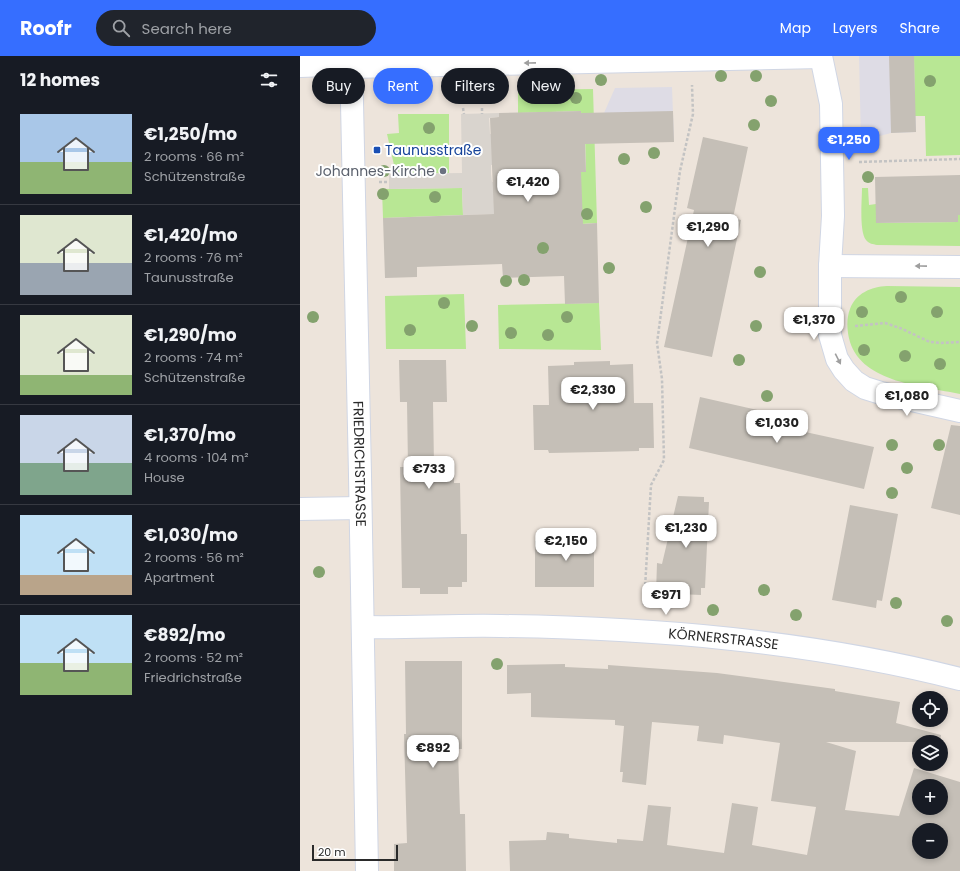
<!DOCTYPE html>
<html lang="en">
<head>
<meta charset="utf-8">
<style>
	body { margin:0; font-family:Poppins,sans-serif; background:#20242c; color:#f1f3f6; height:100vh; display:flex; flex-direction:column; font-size:15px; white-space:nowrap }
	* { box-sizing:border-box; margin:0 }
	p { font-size:13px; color:#9ea1a6 }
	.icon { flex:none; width:22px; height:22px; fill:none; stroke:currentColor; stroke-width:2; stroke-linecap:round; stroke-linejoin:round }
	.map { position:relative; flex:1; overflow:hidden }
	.details { display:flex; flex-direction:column; background:#171b24; width:300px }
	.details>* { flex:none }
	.banner { position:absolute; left:12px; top:12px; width:380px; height:36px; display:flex; gap:8px }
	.fabs { position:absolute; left:612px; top:635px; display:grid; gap:8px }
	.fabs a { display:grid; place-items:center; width:36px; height:36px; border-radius:50%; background:#171b24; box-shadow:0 2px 6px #0003; font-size:20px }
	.scale { position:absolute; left:12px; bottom:10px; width:86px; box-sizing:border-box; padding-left:4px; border:2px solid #2a2a2a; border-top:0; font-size:11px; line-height:14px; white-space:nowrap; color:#2a2a2a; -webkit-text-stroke:3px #fff; paint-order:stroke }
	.price { position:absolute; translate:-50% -34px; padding:0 9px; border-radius:8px; background:#fff; color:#222; font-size:13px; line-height:26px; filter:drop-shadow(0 1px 2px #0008) }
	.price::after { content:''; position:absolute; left:50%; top:24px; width:12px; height:9px; margin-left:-6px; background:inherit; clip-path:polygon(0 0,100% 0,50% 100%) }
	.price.active { background:#366eff; color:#fff }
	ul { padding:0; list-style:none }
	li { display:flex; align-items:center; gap:12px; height:100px; padding:0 20px }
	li+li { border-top:1px solid #363941 }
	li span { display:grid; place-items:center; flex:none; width:112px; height:80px; border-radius:0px; color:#555 }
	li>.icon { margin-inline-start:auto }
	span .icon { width:48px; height:48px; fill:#fffc; stroke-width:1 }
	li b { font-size:17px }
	h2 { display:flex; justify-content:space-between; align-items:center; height:48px; padding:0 20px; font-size:17px }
	.tag { padding:0 14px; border-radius:18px; background:#171b24; box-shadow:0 2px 6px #0003; font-size:14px; line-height:36px }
	.tag.active { background:#366eff; color:#fff }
	header { display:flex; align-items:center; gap:24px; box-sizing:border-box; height:56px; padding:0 20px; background:#366eff; color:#fff }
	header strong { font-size:19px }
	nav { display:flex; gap:22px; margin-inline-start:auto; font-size:14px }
	.search { width:280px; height:36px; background:#20242c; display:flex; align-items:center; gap:10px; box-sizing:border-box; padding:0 14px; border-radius:22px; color:#9ea1a6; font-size:15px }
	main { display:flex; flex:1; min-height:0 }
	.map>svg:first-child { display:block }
	.industrial { fill:#dedce5 }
	.green { fill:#b8e794 }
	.plaza { fill:#d9d4ce }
	.building { fill:#c5bfb7; fill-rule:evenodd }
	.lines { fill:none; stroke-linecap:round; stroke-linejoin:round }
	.minor-casing { stroke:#d0d6e4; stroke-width:24 }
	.path { stroke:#c3c3c3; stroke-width:2.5; stroke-dasharray:3 2; stroke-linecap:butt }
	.minor { stroke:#fff; stroke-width:22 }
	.tree { fill:#84a26e }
	.oneway { fill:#9f9f9f }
	.transit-dot { fill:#1a4fb4; stroke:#fff; stroke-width:1.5 }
	.worship-dot { fill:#6b7280; stroke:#fff; stroke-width:1.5 }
	.labels { text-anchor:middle; stroke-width:4; stroke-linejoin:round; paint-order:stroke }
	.transit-label { font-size:14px; fill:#164399; stroke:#fff; text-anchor:start }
	.worship-label { font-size:14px; fill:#5b616d; stroke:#fff; text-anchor:end }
	.street-label { font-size:14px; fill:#2a2a2a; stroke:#fff }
</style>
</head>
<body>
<header>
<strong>Roofr</strong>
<div class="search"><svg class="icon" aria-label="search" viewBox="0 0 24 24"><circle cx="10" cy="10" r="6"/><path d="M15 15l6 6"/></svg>Search here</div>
<nav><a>Map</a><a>Layers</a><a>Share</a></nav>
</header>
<main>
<section class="details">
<h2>12 homes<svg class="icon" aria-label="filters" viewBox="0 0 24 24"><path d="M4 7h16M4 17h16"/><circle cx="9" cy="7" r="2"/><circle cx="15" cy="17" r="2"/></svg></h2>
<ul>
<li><span style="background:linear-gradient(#a9c7e8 60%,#8fb573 0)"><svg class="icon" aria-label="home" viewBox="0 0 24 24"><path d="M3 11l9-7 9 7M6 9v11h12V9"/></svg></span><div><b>€1,250/mo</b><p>2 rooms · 66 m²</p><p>Schützenstraße</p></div></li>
<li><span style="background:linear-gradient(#dfe7d0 60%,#9aa5b1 0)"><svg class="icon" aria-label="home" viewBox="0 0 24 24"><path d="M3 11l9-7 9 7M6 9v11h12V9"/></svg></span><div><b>€1,420/mo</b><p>2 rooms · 76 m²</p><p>Taunusstraße</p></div></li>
<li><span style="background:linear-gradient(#dfe7d0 75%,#8fb573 0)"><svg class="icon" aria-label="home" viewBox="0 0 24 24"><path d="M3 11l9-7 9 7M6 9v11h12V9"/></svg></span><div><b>€1,290/mo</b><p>2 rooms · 74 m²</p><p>Schützenstraße</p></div></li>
<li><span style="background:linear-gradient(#c9d6e8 60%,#7fa58c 0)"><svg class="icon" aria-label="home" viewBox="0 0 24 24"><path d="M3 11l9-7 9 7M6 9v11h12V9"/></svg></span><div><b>€1,370/mo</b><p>4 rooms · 104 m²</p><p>House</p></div></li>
<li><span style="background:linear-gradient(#bfe0f5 75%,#b9a48a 0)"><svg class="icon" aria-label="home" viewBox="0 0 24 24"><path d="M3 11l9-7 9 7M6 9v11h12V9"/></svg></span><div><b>€1,030/mo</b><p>2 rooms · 56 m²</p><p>Apartment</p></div></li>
<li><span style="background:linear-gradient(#bfe0f5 60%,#8fb573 0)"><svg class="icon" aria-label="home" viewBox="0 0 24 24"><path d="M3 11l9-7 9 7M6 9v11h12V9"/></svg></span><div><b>€892/mo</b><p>2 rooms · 52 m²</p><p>Friedrichstraße</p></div></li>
</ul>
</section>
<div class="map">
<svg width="660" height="815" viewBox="0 0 660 815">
	<rect width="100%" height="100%" fill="#ede4db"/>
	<!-- industrial -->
	<path class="industrial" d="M559 0H614L616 76 591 77 561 85Z
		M372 31 374 86 304 57 315 32Z"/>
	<!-- green -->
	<path class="green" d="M614 0H660V99L626 100 625 60H615Z
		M293 33 297 167 265 169 281 116 286 115 285 78H282L281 55 218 57V34Z
		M98 58H149V117L96 118 87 78 99 77Z
		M162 132 163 159 83 162 82 133Z
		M562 132H568L569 149 576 148V167L658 166V159H660V190L577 189C573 188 569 188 566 184 559 175 562 144 562 132Z
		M587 230 660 231V338C623 330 563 327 550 286 547 276 546 263 550 253 556 237 571 231 587 230Z
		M164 238 166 293H86L85 240Z
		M299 247 301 294 199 293 198 249Z"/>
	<!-- plaza -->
	<path class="plaza" d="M199 57V61L189 62 190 78H200V109H191V118L192 126H201L202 158 163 159 162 132 89 133V118L162 117 161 58Z"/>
	<!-- building -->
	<path class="building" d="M589 0H614L616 76 591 77Z
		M281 55V57L373 55 374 86 285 88 286 116H281L283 168 297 167 299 247 265 248 264 220 203 222 202 208 117 211V221L85 222 83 162 194 158 190 62 199 61V57Z
		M403 81 448 91 433 162 441 164 412 301 364 291 394 154 387 152Z
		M660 119V159H658V166L576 167 575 121Z
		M99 304H146L147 346H133L134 410H154V427H160L161 478H167V526H162V531H148V538H120V532H102L100 411H108L107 346H100Z
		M310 305V309L333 308 334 347H353L354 392H339V395L299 396 249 397 248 394H234L233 349H249L248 310 274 309V306Z
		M400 341 489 361 487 372 574 391 564 433 389 392Z
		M651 369 660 370V459L631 452Z
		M378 440 404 441V446H409L405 532H401V539L356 537 357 507 362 508Z
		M550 449 598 458 582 545 577 544 576 552 532 544Z
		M271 477H294V531H235V485H271Z
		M105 605H162V693H158L160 758H165L166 815H94V788L107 787 104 678H106Z
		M265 608V611L308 613V609L417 617 535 633V635L600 646 596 667 641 679 640 686H526L556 695 545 754 599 760 614 712 660 726V815H210L209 785 246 784 247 776 269 778V782L317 787V783L343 785 348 749 371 751 367 789 424 797 432 747 458 751 452 789 507 799 516 751 471 745 480 687 424 679 423 688 397 685 399 670 352 666 346 729 322 726 323 716H320L324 670 315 669V664L231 661V637L207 638V609ZM619 730H641V752H619ZM619 774H641V796H619Z"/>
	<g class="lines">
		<!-- minor casing -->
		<g class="minor-casing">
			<g id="minor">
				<path id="s1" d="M51 0C56 272 64 543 67 815"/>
				<path d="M521 0 531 48 533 160 530 210V279L537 303 544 314 554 325 565 332 581 337 660 355"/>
				<path d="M0 10 27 9 51 11 521 1"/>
				<path d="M530 210 660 211"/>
				<path d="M0 453 60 452"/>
				<path id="s2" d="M64 571C110 572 155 569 201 570 355 572 510 585 660 623"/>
			</g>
		</g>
		<!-- path -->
		<path class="path" d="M163 52 164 58
			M182 52V58
			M559 106 660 103
			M79 126H89
			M555 270 585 267 600 272 630 286 641 287 660 286
			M344 549 351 429 364 404 362 323 357 287 380 115 393 58 392 29"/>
		<!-- minor -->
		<use href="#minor" class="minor"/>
	</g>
	<!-- trees -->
	<g class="tree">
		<circle cx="421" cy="20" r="6"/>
		<circle cx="456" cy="20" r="6"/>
		<circle cx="233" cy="24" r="6"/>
		<circle cx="268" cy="24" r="6"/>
		<circle cx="301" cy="24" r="6"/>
		<circle cx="630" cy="25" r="6"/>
		<circle cx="256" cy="41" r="6"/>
		<circle cx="233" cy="42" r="6"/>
		<circle cx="276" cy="42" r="6"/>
		<circle cx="471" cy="45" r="6"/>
		<circle cx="454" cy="69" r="6"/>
		<circle cx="129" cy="72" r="6"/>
		<circle cx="354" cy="97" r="6"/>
		<circle cx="324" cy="103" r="6"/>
		<circle cx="84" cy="115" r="6"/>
		<circle cx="568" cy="121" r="6"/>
		<circle cx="83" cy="138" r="6"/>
		<circle cx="135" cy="141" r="6"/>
		<circle cx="346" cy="151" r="6"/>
		<circle cx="287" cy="158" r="6"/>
		<circle cx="243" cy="192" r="6"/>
		<circle cx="309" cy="212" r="6"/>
		<circle cx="460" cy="216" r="6"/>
		<circle cx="224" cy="224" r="6"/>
		<circle cx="206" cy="225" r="6"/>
		<circle cx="601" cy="241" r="6"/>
		<circle cx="144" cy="247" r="6"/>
		<circle cx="562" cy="256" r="6"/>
		<circle cx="637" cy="256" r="6"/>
		<circle cx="13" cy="261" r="6"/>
		<circle cx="267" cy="261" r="6"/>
		<circle cx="172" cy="270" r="6"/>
		<circle cx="456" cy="270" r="6"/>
		<circle cx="110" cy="274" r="6"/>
		<circle cx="211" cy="277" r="6"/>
		<circle cx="248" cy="279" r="6"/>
		<circle cx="564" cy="294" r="6"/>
		<circle cx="605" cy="300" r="6"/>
		<circle cx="439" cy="304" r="6"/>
		<circle cx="640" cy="308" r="6"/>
		<circle cx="467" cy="340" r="6"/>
		<circle cx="592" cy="389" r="6"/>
		<circle cx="639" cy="389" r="6"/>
		<circle cx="607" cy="412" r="6"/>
		<circle cx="592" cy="437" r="6"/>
		<circle cx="19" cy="516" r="6"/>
		<circle cx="464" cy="534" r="6"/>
		<circle cx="596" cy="547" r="6"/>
		<circle cx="413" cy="554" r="6"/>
		<circle cx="496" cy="559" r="6"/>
		<circle cx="647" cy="565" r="6"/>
		<circle cx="197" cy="608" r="6"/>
	</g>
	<!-- one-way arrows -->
	<defs><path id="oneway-solid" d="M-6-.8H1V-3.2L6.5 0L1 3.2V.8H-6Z"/></defs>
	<g class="oneway">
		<use href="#oneway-solid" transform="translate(230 7) rotate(179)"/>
		<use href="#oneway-solid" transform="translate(621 210) rotate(-179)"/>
		<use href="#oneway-solid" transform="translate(538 303) rotate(63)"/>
	</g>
	<!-- markers -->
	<rect class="transit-dot" x="73" y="90" width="8" height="8" rx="2"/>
	<circle class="worship-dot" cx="143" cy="115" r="4"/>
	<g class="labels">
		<!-- transit labels -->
		<g class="transit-label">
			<text x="85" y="99">Taunusstraße</text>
		</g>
		<!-- worship labels -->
		<g class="worship-label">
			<text x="135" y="120">Johannes-Kirche</text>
		</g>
		<!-- street labels -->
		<g class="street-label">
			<text dy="5" stroke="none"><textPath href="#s1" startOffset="408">FRIEDRICHSTRASSE</textPath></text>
			<text dy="5" stroke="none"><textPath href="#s2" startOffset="360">KÖRNERSTRASSE</textPath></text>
		</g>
	</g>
</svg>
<div class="fabs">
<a><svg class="icon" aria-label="locate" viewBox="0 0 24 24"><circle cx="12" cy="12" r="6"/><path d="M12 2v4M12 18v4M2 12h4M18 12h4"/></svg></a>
<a><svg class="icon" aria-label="layers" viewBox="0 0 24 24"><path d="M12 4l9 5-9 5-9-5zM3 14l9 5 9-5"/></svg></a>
<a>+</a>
<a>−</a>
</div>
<div class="scale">20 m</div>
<b class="price active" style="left:549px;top:105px">€1,250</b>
<b class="price" style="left:228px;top:147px">€1,420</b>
<b class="price" style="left:408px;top:192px">€1,290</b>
<b class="price" style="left:514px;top:285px">€1,370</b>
<b class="price" style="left:293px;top:355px">€2,330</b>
<b class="price" style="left:607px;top:361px">€1,080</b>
<b class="price" style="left:477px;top:388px">€1,030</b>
<b class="price" style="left:129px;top:434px">€733</b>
<b class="price" style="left:386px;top:493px">€1,230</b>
<b class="price" style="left:266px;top:506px">€2,150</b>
<b class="price" style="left:366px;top:560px">€971</b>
<b class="price" style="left:133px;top:713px">€892</b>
<div class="banner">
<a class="tag">Buy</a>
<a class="tag active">Rent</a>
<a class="tag">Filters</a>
<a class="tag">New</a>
</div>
</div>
</main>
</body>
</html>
